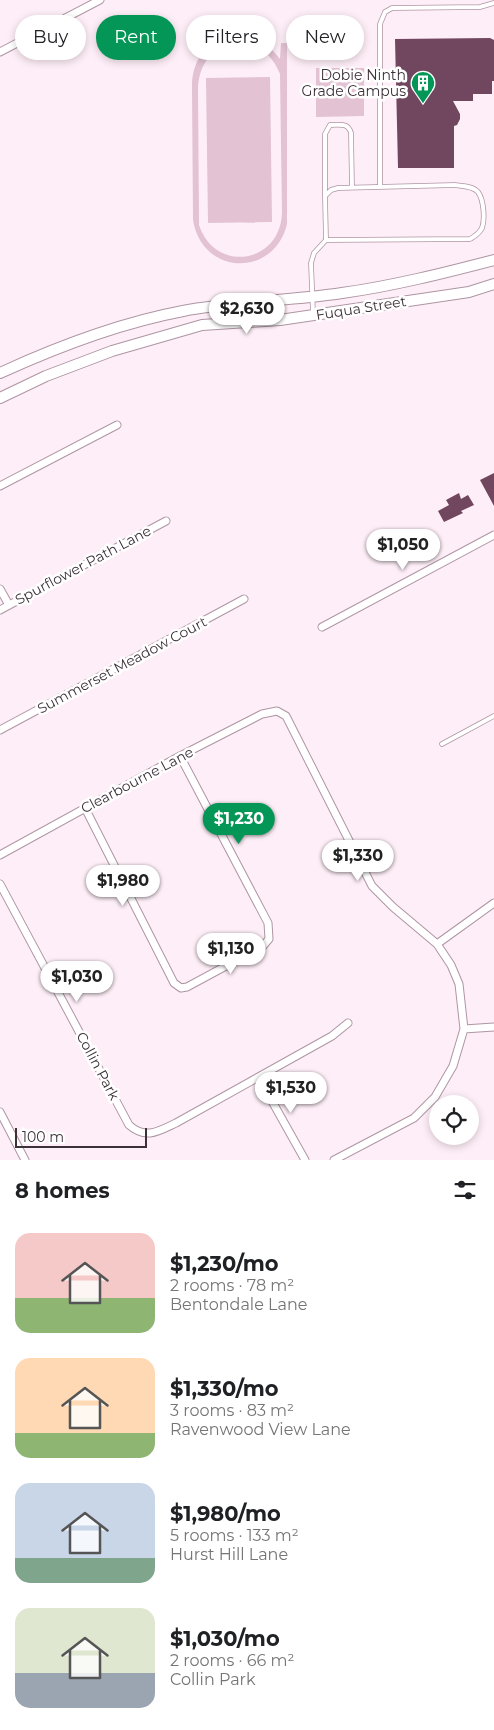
<!DOCTYPE html>
<html lang="en">
<head>
<meta charset="utf-8">
<style>
	body { margin:0; font-family:Montserrat,sans-serif; background:#f2f2f2; color:#202124; height:100vh; display:flex; flex-direction:column; font-size:19px; white-space:nowrap }
	* { box-sizing:border-box; margin:0 }
	p { font-size:16px; color:#757577 }
	.icon { flex:none; width:28px; height:28px; fill:none; stroke:currentColor; stroke-width:2; stroke-linecap:round; stroke-linejoin:round }
	.map { position:relative; height:1160px; overflow:hidden }
	.sheet { display:flex; flex-direction:column; background:#fff; flex:1 }
	.sheet>* { flex:none }
	.banner { position:absolute; left:15px; top:15px; width:465px; height:45px; display:flex; gap:10px }
	.buttons { position:absolute; left:429px; top:1095px; display:grid; gap:10px }
	.buttons a { display:grid; place-items:center; width:50px; height:50px; border-radius:50%; background:#fff; box-shadow:0 2px 8px #0003; font-size:25px }
	.scale { position:absolute; left:15px; bottom:12px; width:132px; box-sizing:border-box; padding-left:5px; border:2px solid #3b3137; border-top:0; font-size:14px; line-height:18px; white-space:nowrap; color:#3b3137; -webkit-text-stroke:4px #fff; paint-order:stroke }
	.price { position:absolute; translate:-50% -42px; padding:0 11px; border-radius:18px; background:#fff; color:#222; font-size:16px; line-height:32px; filter:drop-shadow(0 1px 2px #0008) }
	.price::after { content:''; position:absolute; left:50%; top:30px; width:15px; height:11px; margin-left:-8px; background:inherit; clip-path:polygon(0 0,100% 0,50% 100%) }
	.price.current { background:#049657; color:#fff }
	ul { padding:0; list-style:none }
	li { display:flex; align-items:center; gap:15px; height:125px; padding:0 15px }
	li span { display:grid; place-items:center; flex:none; width:140px; height:100px; border-radius:15px; color:#555 }
	li>.icon { margin-inline-start:auto }
	span .icon { width:60px; height:60px; fill:#fffc; stroke-width:1 }
	li b { font-size:21px }
	h2 { display:flex; justify-content:space-between; align-items:center; height:60px; padding:0 15px; font-size:21px }
	.tag { padding:0 18px; border-radius:22px; background:#fff; box-shadow:0 2px 8px #0003; font-size:18px; line-height:45px }
	.tag.current { background:#049657; color:#fff }
	.map>svg:first-child { display:block }
	.green { fill:#e2c2d3; fill-rule:evenodd }
	.building { fill:#71475f }
	.lines { fill:none; stroke-linecap:round; stroke-linejoin:round }
	.lane-casing { stroke:#ae95a3; stroke-width:5.5 }
	.street-casing { stroke:#ae95a3; stroke-width:9 }
	.secondary-casing { stroke:#ae95a3; stroke-width:12 }
	.lane { stroke:#fff; stroke-width:4 }
	.street { stroke:#fff; stroke-width:7 }
	.secondary { stroke:#fff; stroke-width:10 }
	.labels { text-anchor:middle; stroke-width:5; stroke-linejoin:round; paint-order:stroke }
	.poi-label { font-size:14px; fill:#3b3137; stroke:#fff; text-anchor:end }
	.street-label { font-size:14px; fill:#3b3137; stroke:#fff }
</style>
</head>
<body>
<div class="map">
<svg width="494" height="1160" viewBox="0 0 494 1160">
	<rect width="100%" height="100%" fill="#feeef7"/>
	<!-- green -->
	<path class="green" d="M236 35C256 36 269 44 280 59L281 43H287V224C274 278 202 276 193 220L192 86C192 58 209 39 236 35ZM237 43C258 44 272 54 280 74L282 212C281 264 215 274 199 225L198 88C199 63 213 47 237 43Z
		M316 68H364V116L316 117Z
		M270 77 272 222 208 223 206 78Z"/>
	<!-- building -->
	<path class="building" d="M490 38 494 40V81H492V94H473V101H453L460 114V119L457 125 454 126V168H398L395 39Z
		M494 473V506L480 480Z
		M459 493 461 499 468 495 474 505 461 511 463 513 444 522 438 511 449 505 446 500Z"/>
	<g class="lines">
		<!-- lane casing -->
		<g class="lane-casing">
			<path id="lane" d="M380 186V24L385 12 392 8 480 7 494 3
				M325 196V134L330 125C339 125 348 122 351 133L352 187
				M313 313 311 263 314 253 326 240 470 239C475 236 479 234 482 228 485 220 484 200 478 192 473 186 463 186 455 185L338 188 331 190 325 196 326 240
				M442 744 494 716"/>
		</g>
		<!-- street casing -->
		<g class="street-casing">
			<path id="street" d="M0 52 100 0
				M0 486 117 425
				M0 589 9 605
				M0 610 166 521
				M322 627 494 535
				M0 730 244 599
				M85 808 174 983 181 988 187 987 263 946 269 939 268 923 180 756
				M0 855 180 756 262 714 277 711 286 716 372 886 393 907 437 944 451 965 459 984 464 1029 453 1066 435 1097 414 1118 334 1160
				M0 884 129 1125C146 1140 159 1131 176 1123L332 1036 348 1023
				M437 944 494 903
				M464 1029 494 1027
				M259 1078 305 1160
				M0 1112 25 1160"/>
		</g>
		<!-- secondary casing -->
		<g class="secondary-casing">
			<path id="secondary" d="M0 373C59 346 119 323 183 311 236 301 289 301 342 293 393 286 444 273 494 260
				M0 398 46 376 112 351 202 325 280 320 469 292 494 284"/>
		</g>
		<!-- lane -->
		<use href="#lane" class="lane"/>
		<!-- street -->
		<use href="#street" class="street"/>
		<!-- secondary -->
		<use href="#secondary" class="secondary"/>
	</g>
	<!-- icons -->
	<defs>
		<g id="building-pin" transform="scale(1.25)"><path d="M0 17L-7.5 6A9.5 9.5 0 1 1 7.5 6Z" fill="#049657" stroke="#fff"/><path d="M-4-6H4V6H1V3H-1V6H-4ZM-2.5-4.3h1.7v1.8h-1.7ZM.8-4.3h1.7v1.8H.8ZM-2.5-1h1.7V.8h-1.7ZM.8-1h1.7V.8H.8Z" fill="#fff"/></g>
	</defs>
	<g fill-rule="evenodd">
		<use href="#building-pin" x="423" y="83"/>
	</g>
	<g class="labels">
		<!-- poi labels -->
		<g class="poi-label">
			<text x="406" y="80">Dobie Ninth<tspan x="406" dy="16">Grade Campus</tspan></text>
		</g>
		<!-- street labels -->
		<g class="street-label">
			<text transform="translate(361 308) rotate(-9)" y="5">Fuqua Street</text>
			<text transform="translate(83 565) rotate(-28)" y="5">Spurflower Path Lane</text>
			<text transform="translate(122 665) rotate(-28)" y="5">Summerset Meadow Court</text>
			<text transform="translate(137 780) rotate(-28)" y="5">Clearbourne Lane</text>
			<text transform="translate(98 1066) rotate(62)" y="5">Collin Park</text>
		</g>
	</g>
</svg>
<div class="buttons">
<a><svg class="icon" aria-label="locate" viewBox="0 0 24 24"><circle cx="12" cy="12" r="6"/><path d="M12 2v4M12 18v4M2 12h4M18 12h4"/></svg></a>
</div>
<div class="scale">100 m</div>
<b class="price" style="left:247px;top:335px">$2,630</b>
<b class="price" style="left:403px;top:571px">$1,050</b>
<b class="price current" style="left:239px;top:845px">$1,230</b>
<b class="price" style="left:358px;top:882px">$1,330</b>
<b class="price" style="left:123px;top:907px">$1,980</b>
<b class="price" style="left:231px;top:975px">$1,130</b>
<b class="price" style="left:77px;top:1003px">$1,030</b>
<b class="price" style="left:291px;top:1114px">$1,530</b>
<div class="banner">
<a class="tag">Buy</a>
<a class="tag current">Rent</a>
<a class="tag">Filters</a>
<a class="tag">New</a>
</div>
</div>
<section class="sheet">
<h2>8 homes<svg class="icon" aria-label="filters" viewBox="0 0 24 24"><path d="M4 7h16M4 17h16"/><circle cx="9" cy="7" r="2"/><circle cx="15" cy="17" r="2"/></svg></h2>
<ul>
<li><span style="background:linear-gradient(#f6c9c9 65%,#8fb573 0)"><svg class="icon" aria-label="home" viewBox="0 0 24 24"><path d="M3 11l9-7 9 7M6 9v11h12V9"/></svg></span><div><b>$1,230/mo</b><p>2 rooms · 78 m²</p><p>Bentondale Lane</p></div></li>
<li><span style="background:linear-gradient(#ffd9b3 75%,#8fb573 0)"><svg class="icon" aria-label="home" viewBox="0 0 24 24"><path d="M3 11l9-7 9 7M6 9v11h12V9"/></svg></span><div><b>$1,330/mo</b><p>3 rooms · 83 m²</p><p>Ravenwood View Lane</p></div></li>
<li><span style="background:linear-gradient(#c9d6e8 75%,#7fa58c 0)"><svg class="icon" aria-label="home" viewBox="0 0 24 24"><path d="M3 11l9-7 9 7M6 9v11h12V9"/></svg></span><div><b>$1,980/mo</b><p>5 rooms · 133 m²</p><p>Hurst Hill Lane</p></div></li>
<li><span style="background:linear-gradient(#dfe7d0 65%,#9aa5b1 0)"><svg class="icon" aria-label="home" viewBox="0 0 24 24"><path d="M3 11l9-7 9 7M6 9v11h12V9"/></svg></span><div><b>$1,030/mo</b><p>2 rooms · 66 m²</p><p>Collin Park</p></div></li>
</ul>
</section>
</body>
</html>
